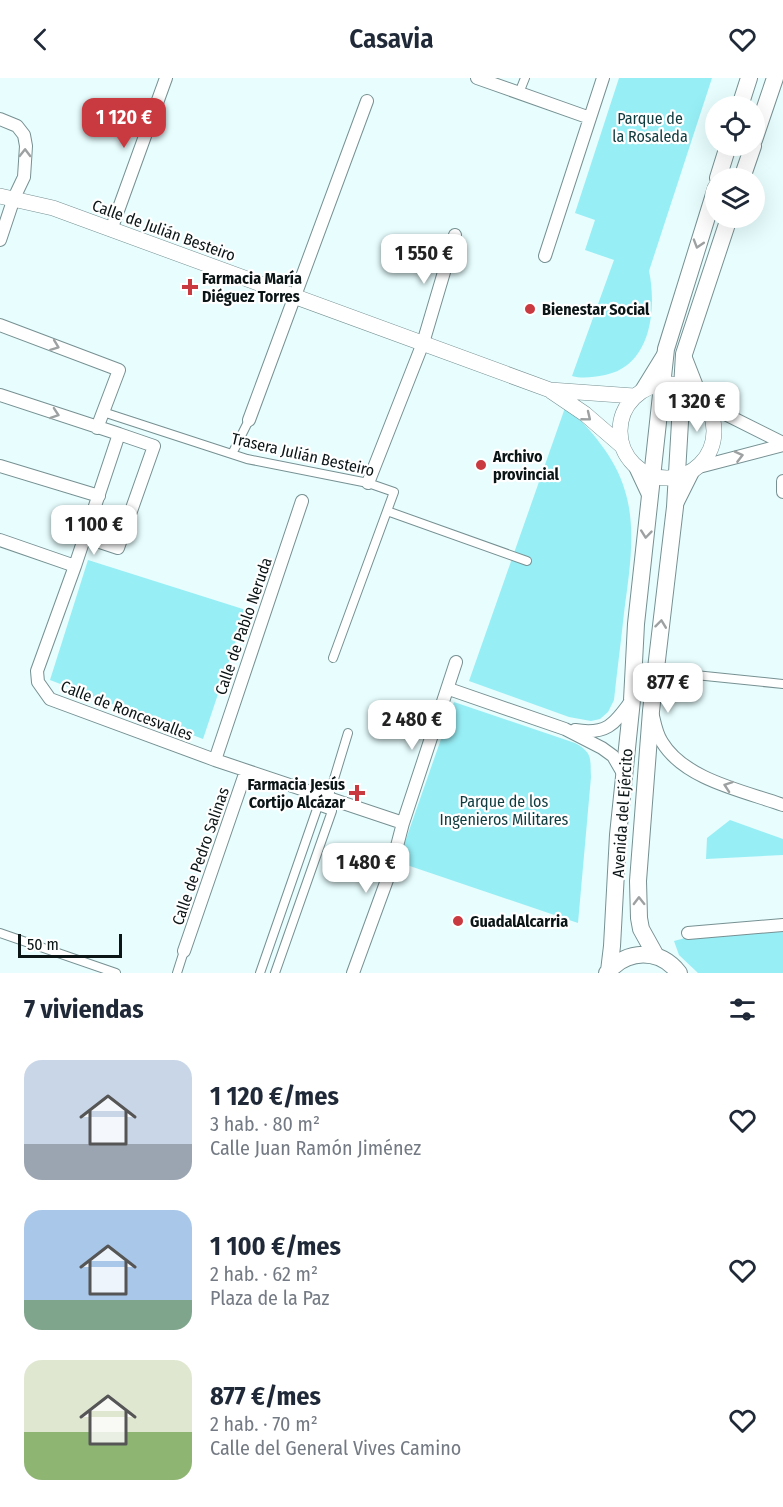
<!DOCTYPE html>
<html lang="es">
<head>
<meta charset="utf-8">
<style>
	body { margin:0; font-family:"Fira Sans Condensed",sans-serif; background:#f2f2f3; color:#1f2937; height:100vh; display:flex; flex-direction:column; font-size:22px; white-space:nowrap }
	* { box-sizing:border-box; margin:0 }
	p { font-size:20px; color:#747a83 }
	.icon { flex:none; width:33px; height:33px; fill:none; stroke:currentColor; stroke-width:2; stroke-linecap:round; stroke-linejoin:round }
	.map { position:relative; height:895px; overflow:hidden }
	.side { display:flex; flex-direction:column; background:#fff; flex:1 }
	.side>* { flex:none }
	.controls { position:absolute; left:705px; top:18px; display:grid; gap:12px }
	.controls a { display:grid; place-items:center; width:60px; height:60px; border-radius:50%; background:#fff; box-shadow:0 6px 24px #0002; font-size:30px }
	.scale { position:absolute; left:18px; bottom:15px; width:104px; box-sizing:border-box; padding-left:6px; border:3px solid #0c1516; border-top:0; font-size:16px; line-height:21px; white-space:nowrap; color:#0c1516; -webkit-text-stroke:4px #fff; paint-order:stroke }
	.price { position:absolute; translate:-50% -51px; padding:0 14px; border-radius:12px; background:#fff; color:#222; font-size:20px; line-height:39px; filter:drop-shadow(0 2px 3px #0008) }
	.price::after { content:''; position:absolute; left:50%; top:36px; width:18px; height:14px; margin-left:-9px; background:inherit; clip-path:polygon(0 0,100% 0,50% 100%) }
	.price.selected { background:#c93a40; color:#fff }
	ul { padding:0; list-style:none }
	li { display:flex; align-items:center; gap:18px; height:150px; padding:0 24px }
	li span { display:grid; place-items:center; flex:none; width:168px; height:120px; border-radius:18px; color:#555 }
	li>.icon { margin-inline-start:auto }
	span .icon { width:72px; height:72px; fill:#fffc; stroke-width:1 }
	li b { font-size:26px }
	h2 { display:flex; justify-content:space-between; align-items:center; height:72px; padding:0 24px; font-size:26px }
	header { display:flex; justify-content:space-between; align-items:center; height:78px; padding:0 24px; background:#fff; font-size:27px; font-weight:600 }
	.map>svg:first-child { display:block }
	.green { fill:#97eef5 }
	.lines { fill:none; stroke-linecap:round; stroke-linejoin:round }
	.pedestrian-casing { stroke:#779092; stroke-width:10 }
	.minor-casing { stroke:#779092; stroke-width:14 }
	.tertiary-casing { stroke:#779092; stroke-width:16 }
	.secondary-casing { stroke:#779092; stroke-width:18 }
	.pedestrian { stroke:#fff; stroke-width:8 }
	.minor { stroke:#fff; stroke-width:12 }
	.tertiary { stroke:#fff; stroke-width:15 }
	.secondary { stroke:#fff; stroke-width:16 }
	.oneway { stroke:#9ea1a2 }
	.poi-dot { fill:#c93a40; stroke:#fff; stroke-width:2 }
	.labels { text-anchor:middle; stroke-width:4.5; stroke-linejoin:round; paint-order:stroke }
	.park-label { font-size:16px; fill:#0f3b3f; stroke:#fff }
	.street-label { font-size:16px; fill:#0c1516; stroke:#fff }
	.poi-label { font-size:16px; font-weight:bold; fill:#0c1516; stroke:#fff; text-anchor:start }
</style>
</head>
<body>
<header><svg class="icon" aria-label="back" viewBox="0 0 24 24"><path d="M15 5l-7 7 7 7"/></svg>Casavia<svg class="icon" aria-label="heart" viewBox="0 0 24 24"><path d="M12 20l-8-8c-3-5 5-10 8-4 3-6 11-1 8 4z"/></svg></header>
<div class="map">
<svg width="783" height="895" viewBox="0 0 783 895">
	<rect width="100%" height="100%" fill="#e7fdfe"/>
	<!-- green -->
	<path class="green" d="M619 0H712L649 193C657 231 651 288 605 297 593 299 583 301 572 298L614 182 585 172 595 142 575 135Z
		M566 327C590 351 616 380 625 413 637 451 629 496 624 535 621 564 617 593 614 622L608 634 600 641 591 643 569 639 469 603Z
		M88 482 246 532 203 661 50 602Z
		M454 624 575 665C593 675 590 680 591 699L578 845 398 784Z
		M730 742 783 761V777L706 781 707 760Z
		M783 851V895H698L679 877 674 863 689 859Z"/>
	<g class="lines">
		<!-- pedestrian casing -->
		<g class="pedestrian-casing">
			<path id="pedestrian" d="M519 15 525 0
				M103 334 247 381 368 405 394 414 333 580
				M232 376 249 342
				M387 433 527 483
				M656 593 783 606
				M327 724 348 655
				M0 855 116 895
				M177 895 184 873
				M260 895 318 728 332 733 275 895"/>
		</g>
		<!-- minor casing -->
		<g class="minor-casing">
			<path id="minor" d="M477 0 590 40
				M0 41 17 48 24 57 26 68 24 99 14 120 0 162
				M111 152 166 0
				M545 178 603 0
				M0 247 119 292 97 350
				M686 280 702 321
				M640 314 664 275
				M0 317 119 356
				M707 327 783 365
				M249 342 367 23
				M634 387 649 419
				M0 388 99 418
				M783 403V414
				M368 405 423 265 455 157
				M677 426 695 390 783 367
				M0 462 75 488 37 593 38 604 50 621 215 682 403 745
				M75 488 119 356 154 368 118 470 85 459
				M449 611 565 651 602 670 613 678 624 697
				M653 638C655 647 657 657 662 664 685 702 744 713 783 727
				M575 652C606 657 614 647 631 623
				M215 682 302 423
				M688 855 783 847
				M184 873 246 693
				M353 895 391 791 403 745 456 584"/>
		</g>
		<!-- tertiary casing -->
		<g class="tertiary-casing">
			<path id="tertiary" d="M0 118 53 130 550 312 634 318
				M620 353a47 47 0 1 1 94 0a47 47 0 1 1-94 0Z
				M551 313 585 336 622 368"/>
		</g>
		<!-- secondary casing -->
		<g class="secondary-casing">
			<path id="secondary" d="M740 28 749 0
				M754 62 775 0
				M718 100 728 68
				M742 100 753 68
				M656 878 641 851 639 840 638 803 651 633 675 429 684 276 729 140
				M609 893 612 868 618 757 632 622 636 546 666 271 716 110
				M607 895C627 871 659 870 679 895"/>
		</g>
		<!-- pedestrian -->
		<use href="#pedestrian" class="pedestrian"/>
		<!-- minor -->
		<use href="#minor" class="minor"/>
		<!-- tertiary -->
		<use href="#tertiary" class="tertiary"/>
		<!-- secondary -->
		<use href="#secondary" class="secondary"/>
	</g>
	<!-- one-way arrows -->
	<defs><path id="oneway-chevron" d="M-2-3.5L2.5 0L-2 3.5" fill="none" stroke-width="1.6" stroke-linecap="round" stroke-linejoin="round" transform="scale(1.5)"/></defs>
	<g class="oneway">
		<use href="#oneway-chevron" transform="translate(25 75) rotate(-89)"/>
		<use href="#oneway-chevron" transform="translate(698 166) rotate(107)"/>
		<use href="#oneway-chevron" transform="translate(55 268) rotate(21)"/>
		<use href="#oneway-chevron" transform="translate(55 336) rotate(19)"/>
		<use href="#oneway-chevron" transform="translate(587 339) rotate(39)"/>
		<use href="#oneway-chevron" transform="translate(739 378) rotate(-14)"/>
		<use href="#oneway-chevron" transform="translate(646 456) rotate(96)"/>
		<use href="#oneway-chevron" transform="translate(661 546) rotate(-83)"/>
		<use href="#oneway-chevron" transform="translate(728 708) rotate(-161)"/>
		<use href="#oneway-chevron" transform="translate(639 823) rotate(-91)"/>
	</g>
	<!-- markers -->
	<g class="poi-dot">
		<path d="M187 200h6v6h6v6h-6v6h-6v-6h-6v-6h6z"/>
		<circle cx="530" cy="231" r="6"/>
		<circle cx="481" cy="387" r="6"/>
		<path d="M354 706h6v6h6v6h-6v6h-6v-6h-6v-6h6z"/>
		<circle cx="458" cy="843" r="6"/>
	</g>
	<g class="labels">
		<!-- park labels -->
		<g class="park-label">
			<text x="650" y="46">Parque de<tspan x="650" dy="18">la Rosaleda</tspan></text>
			<text x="504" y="729">Parque de los<tspan x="504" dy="18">Ingenieros Militares</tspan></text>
		</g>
		<!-- street labels -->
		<g class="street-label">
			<text transform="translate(164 152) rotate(20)" y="6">Calle de Julián Besteiro</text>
			<text transform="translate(303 376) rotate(13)" y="6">Trasera Julián Besteiro</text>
			<text transform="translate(243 548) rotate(-71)" y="6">Calle de Pablo Neruda</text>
			<text transform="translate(127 632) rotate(21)" y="6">Calle de Roncesvalles</text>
			<text transform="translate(622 735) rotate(-86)" y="6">Avenida del Ejército</text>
			<text transform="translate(200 778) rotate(-71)" y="6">Calle de Pedro Salinas</text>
		</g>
		<!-- poi labels -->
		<g class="poi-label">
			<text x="202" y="206">Farmacia María<tspan x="202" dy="18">Diéguez Torres</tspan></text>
			<text x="542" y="237">Bienestar Social</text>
			<text x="493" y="384">Archivo<tspan x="493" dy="18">provincial</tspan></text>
			<text x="345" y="712" text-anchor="end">Farmacia Jesús<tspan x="345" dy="18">Cortijo Alcázar</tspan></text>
			<text x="470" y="849">GuadalAlcarria</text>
		</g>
	</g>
</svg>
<div class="controls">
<a><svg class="icon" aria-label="locate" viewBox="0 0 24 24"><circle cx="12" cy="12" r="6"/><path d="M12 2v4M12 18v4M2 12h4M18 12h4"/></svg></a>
<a><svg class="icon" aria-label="layers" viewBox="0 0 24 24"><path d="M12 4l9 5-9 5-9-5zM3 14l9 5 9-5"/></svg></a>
</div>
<div class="scale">50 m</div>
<b class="price selected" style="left:124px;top:71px">1 120 €</b>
<b class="price" style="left:424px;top:207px">1 550 €</b>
<b class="price" style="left:697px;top:355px">1 320 €</b>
<b class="price" style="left:94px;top:478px">1 100 €</b>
<b class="price" style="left:668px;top:636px">877 €</b>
<b class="price" style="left:412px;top:673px">2 480 €</b>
<b class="price" style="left:366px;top:816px">1 480 €</b>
</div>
<section class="side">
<h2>7 viviendas<svg class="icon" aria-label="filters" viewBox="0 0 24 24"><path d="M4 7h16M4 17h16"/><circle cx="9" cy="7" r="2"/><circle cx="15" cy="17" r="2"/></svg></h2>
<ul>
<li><span style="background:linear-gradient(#c9d6e8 70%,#9aa5b1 0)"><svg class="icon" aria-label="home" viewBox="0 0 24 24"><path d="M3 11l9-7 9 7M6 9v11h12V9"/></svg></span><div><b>1 120 €/mes</b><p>3 hab. · 80 m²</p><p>Calle Juan Ramón Jiménez</p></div><svg class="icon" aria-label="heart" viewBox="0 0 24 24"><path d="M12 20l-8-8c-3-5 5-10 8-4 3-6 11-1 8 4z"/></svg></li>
<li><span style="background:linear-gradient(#a9c7e8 75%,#7fa58c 0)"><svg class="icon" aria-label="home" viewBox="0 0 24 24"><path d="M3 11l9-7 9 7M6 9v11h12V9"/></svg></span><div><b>1 100 €/mes</b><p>2 hab. · 62 m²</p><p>Plaza de la Paz</p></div><svg class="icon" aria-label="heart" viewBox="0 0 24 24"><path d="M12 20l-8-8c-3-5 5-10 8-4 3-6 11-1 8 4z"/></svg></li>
<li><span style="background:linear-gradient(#dfe7d0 60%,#8fb573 0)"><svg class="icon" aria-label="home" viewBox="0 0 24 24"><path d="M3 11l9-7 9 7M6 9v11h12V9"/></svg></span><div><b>877 €/mes</b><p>2 hab. · 70 m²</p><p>Calle del General Vives Camino</p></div><svg class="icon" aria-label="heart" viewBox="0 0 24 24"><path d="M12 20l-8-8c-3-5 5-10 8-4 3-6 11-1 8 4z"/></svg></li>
</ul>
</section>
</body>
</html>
